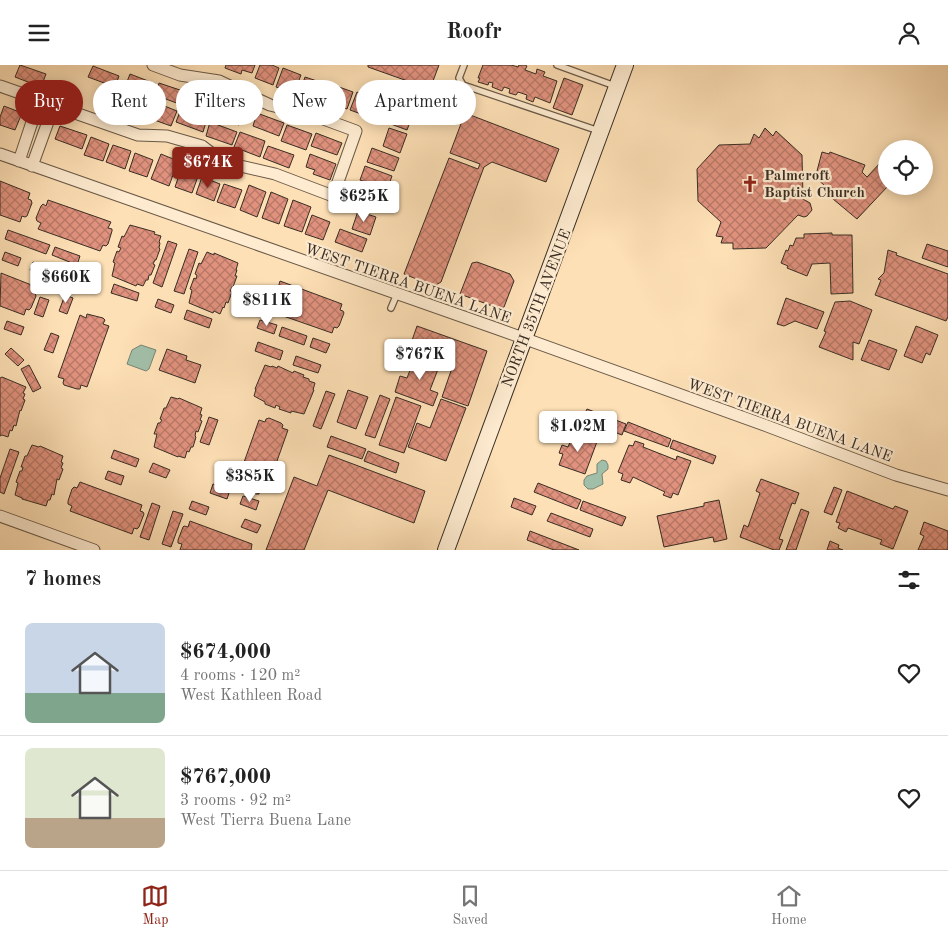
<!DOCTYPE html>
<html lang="en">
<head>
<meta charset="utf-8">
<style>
	body { margin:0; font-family:"Old Standard TT",serif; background:#f6f6f6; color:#222; height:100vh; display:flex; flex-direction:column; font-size:19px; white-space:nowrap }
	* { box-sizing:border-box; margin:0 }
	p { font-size:16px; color:#767676 }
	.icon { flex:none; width:28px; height:28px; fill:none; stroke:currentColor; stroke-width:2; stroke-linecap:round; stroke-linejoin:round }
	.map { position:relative; height:485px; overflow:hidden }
	.sheet { display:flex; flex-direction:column; background:#fff; flex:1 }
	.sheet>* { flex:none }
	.banner { position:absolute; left:15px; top:15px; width:500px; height:45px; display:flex; gap:10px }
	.fabs { position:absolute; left:878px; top:75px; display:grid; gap:10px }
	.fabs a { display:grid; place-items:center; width:55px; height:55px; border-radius:50%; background:#fff; box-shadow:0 2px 12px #0003; font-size:25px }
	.price { position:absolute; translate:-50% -42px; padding:0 11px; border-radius:5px; background:#fff; color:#222; font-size:16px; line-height:32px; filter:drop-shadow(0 1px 2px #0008) }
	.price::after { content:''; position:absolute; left:50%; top:30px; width:15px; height:11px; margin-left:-8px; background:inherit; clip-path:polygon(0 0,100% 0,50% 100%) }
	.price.current { background:#8f2418; color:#fff }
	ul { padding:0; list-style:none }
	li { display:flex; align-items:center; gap:15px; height:125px; padding:0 25px }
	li+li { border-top:1px solid #e0e0e0 }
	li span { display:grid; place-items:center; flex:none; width:140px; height:100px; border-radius:8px; color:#555 }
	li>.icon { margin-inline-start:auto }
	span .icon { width:60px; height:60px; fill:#fffc; stroke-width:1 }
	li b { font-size:21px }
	h2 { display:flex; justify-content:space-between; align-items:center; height:60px; padding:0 25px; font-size:21px }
	.chip { padding:0 18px; border-radius:22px; background:#fff; box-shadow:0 2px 12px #0003; font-size:18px; line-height:45px }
	.chip.current { background:#8f2418; color:#fff }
	header { display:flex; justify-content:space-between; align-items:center; height:65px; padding:0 25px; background:#fff; font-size:22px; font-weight:600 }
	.tabs { display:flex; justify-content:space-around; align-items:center; height:70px; border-top:1px solid #e0e0e0; background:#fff; font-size:14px; color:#767676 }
	.tabs a { display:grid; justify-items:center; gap:2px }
	.tabs .current { color:#8f2418 }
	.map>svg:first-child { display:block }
	.water { fill:#a1bea8; stroke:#778473 }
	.building { fill:url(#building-cross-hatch); stroke:#382d24 }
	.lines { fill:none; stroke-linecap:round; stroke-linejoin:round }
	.service-casing { stroke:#6a5a48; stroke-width:8 }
	.minor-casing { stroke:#6a5a48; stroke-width:13 }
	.secondary-casing { stroke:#382d24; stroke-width:18 }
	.service { stroke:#feebd0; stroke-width:5.5 }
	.minor { stroke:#feebd0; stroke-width:11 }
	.secondary { stroke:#feebd0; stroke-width:16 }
	.labels { text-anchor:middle; stroke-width:4.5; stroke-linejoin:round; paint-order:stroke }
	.poi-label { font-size:15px; font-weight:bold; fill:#382d24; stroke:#feebd0; text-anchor:start }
	.street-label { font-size:15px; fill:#382d24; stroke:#feebd0 }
</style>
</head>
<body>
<header><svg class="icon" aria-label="menu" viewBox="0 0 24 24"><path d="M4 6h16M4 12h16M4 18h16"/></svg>Roofr<svg class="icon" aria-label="person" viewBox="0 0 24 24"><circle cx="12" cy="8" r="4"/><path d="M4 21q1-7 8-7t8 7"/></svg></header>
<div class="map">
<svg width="948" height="485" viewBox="0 0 948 485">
	<defs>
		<pattern id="building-cross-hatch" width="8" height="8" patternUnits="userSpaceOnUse" patternTransform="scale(1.25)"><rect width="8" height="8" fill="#e1927e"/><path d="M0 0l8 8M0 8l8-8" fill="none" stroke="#b77867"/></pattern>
	</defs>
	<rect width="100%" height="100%" fill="#fee0b6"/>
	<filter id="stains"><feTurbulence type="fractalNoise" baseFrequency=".004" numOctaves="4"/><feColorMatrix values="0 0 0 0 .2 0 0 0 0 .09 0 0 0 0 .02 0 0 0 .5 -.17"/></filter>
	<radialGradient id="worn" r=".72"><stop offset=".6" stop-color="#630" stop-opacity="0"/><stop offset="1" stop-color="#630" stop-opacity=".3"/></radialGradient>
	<!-- water -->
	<path class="water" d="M141 280 156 285 149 304 146 306 127 299 132 285Z
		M602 395 606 396 608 400V404L602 409 603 419 593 424H588L584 420V415L587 411 597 408V399Z"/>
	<!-- building -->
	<path class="building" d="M20 0 46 9 41 22 15 12Z
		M226 0H255L252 8 242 5 241 9 225 3Z
		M260 0H272L279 3 273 20 255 13Z
		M368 0H439L430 24 368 2Z
		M483 0H511L518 2 519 0H525L527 1 525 5 536 9 537 4 545 7 543 11 557 16 550 38 535 32 533 37 526 34 527 30 518 27 516 30 509 28 510 24 504 22 502 26 492 22 493 18 489 17 488 20 478 17 480 13H478Z
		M93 1 119 11 115 22 88 12Z
		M283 3 301 10 294 28 276 22Z
		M130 9 156 19 151 32 125 22Z
		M305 12 323 18 317 35 299 29Z
		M564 13 583 20 572 50 553 43Z
		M159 18 186 27 182 40 155 30Z
		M328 18 353 27 347 44 322 35Z
		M192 22 208 28V30L216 33 211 48 186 38Z
		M357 27 382 37 375 54 350 45Z
		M120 29 148 39 143 52 115 42Z
		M152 36 177 46 171 61 146 52Z
		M228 37 245 43 239 60 213 51 218 38 226 41Z
		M4 41 22 48 15 65 0 60V52Z
		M385 42 412 52 407 65 380 55Z
		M181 44 207 54 203 67 176 57Z
		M257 48 284 58 279 71 253 61Z
		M465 48 559 84 546 117 492 97 484 102 441 217 434 221 404 209 449 93 478 104 480 99 450 88Z
		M210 57 237 67 232 80 206 71Z
		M287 60 312 69 306 85 281 76Z
		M60 61 87 70 82 84 55 74Z
		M389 63 407 69 400 88 383 81Z
		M765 63 773 71 776 66 802 90 803 134 810 138 812 145 807 151 804 152 798 150 766 183 733 184V178H721L723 172 716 171 721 157 698 136 697 104 719 80 750 79 754 69 759 73Z
		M240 67 265 76 260 92 234 82Z
		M316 68 342 78 337 90 311 81Z
		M91 72 109 79 103 96 84 90Z
		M113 80 131 86 125 104 106 97Z
		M268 81 294 90 289 103 263 93Z
		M372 83 399 93 394 106 367 97Z
		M822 87 829 89 830 87 865 100 862 107 867 112 881 97 886 102V121H888L857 154 821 124 824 120 817 114 820 107 817 106Z
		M135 88 153 95 147 112 129 106Z
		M161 89 178 96 169 121 151 114Z
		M310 89 336 99 330 115 313 109 315 105 306 102Z
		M184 96 201 103 192 128 175 122Z
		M365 101 392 111 387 125 360 115Z
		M202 112 220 119 214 136 196 129Z
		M0 116 30 128 28 134 31 135 32 138 27 151 25 152 22 151 20 157 0 150Z
		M224 119 242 125 235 143 217 137Z
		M249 120 266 127 257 152 240 145Z
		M359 121 378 128 371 146 353 139Z
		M271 127 288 134 279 159 262 153Z
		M48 135 111 157 108 163 112 164V166L108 179 106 181 103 180 100 186 38 164 41 158 37 156 36 153 41 141 43 139 46 141Z
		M293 135 311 142 302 167 284 161Z
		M358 146 376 152 370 170 352 164Z
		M312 150 330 157 323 175 305 169Z
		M130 160 155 167 154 169 161 171 159 177 160 178 159 183 160 184 156 195H155L153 199 155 200 151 210H149L148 215H146L143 221 137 219 136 221 112 211 115 198 113 197 117 186 119 187 121 183 118 182 122 171 124 172Z
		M340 164 367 174 362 187 335 177Z
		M8 165 50 180 46 189 5 174Z
		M832 168V170H852L853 228 831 229 830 198 812 199 807 211 787 203 788 201 781 198 786 185 788 186 790 180 793 181 796 173H804V169Z
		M168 176 177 179 162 222 153 218Z
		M927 179 948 186V202L922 193Z
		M55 182 80 191 77 200 52 190Z
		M189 184 198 187 184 229 174 226Z
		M888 185 897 188 896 190 948 209V252L946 256 875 230 881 215 878 214 884 208Z
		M5 187 21 193 18 201 2 195Z
		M207 187 214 190V188L238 198 236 205H237L235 211H237L233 222H232L230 226 232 227 228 238 226 237 224 243 223 242 220 249 214 246 213 248 189 238 192 225 190 224 194 213 196 214 197 210 195 209 199 198 201 199Z
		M33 197 49 203 46 211 30 205Z
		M477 197 510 209 514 216 504 242 500 244 460 229 472 198Z
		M1 208 34 221 32 227 35 228 36 231 31 243 29 245 26 244 24 250 0 241Z
		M280 216 342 239 340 245 343 246 344 248 339 261 337 263 334 262 332 268 269 246 272 240 268 238V235L272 223 274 221 278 223Z
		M114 219 139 228 137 236 111 228Z
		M65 230 73 233 67 249 59 246Z
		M40 232 49 235 43 252 34 249Z
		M786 233 824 247 817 264 795 256 784 261 777 259Z
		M158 234 174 240 171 248 155 242Z
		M850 236 872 245 859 279 853 277V295L819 282 826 267 824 266 835 237Z
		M187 245 212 254 209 263 184 254Z
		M87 249 103 253 105 255 103 259 109 261 87 322 81 320 80 324H77L64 320 63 318 64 314 58 312 80 250 86 253Z
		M260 255 277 260 274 269 257 263Z
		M7 256 24 262 21 270 4 264Z
		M417 261 487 286 468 341 442 332 453 300 409 284Z
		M916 261 938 270 930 290 926 288 922 298 904 291Z
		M282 262 307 271 304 280 279 271Z
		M51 268 59 271 53 288 44 285Z
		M313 273 330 279 326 288 310 282Z
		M869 275 897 285 889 305 861 295Z
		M258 277 283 286 280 295 255 286Z
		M11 283 24 295 18 301 5 289Z
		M167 284 187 291 186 295 201 300 195 318 159 305Z
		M416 290 440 299 430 325 438 328 433 341 395 327 400 311 407 313Z
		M296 291 321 300 318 308 293 300Z
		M29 300 41 323 33 327 21 304Z
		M265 300 271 302 272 301 277 303 278 301 293 308 294 306 304 310 303 312 309 314V316L315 318 313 325H314L304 349 291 346V348L279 344 280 342 276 340 275 343 265 339V337L254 331 256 324H255Z
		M2 312 26 322 23 328 25 329 23 334 25 335 21 346 20 345 16 361 14 360 12 366 10 365 8 372 2 370 0 371V313Z
		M348 325 368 332 356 364 337 357Z
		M326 326 335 329 321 364 313 361Z
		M380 330 390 334 375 373 365 370Z
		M171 332 178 334 179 333 202 343 200 349 202 350 200 355 202 356 198 367 196 366 195 371 196 372 193 382H191L189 387 187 386 185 393 178 391V392L154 382 157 369H154L158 358H160L162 355 160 354 164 343H166Z
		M396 332 421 341 404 388 379 380Z
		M441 334 466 343 446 396 408 382 417 358 430 363Z
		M587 344 626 359 622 370 582 355Z
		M209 352 218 355 209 380 200 377Z
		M269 353 281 358 283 360 282 363 288 365 266 427 260 425 259 429H256L243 424 242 423 243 419 237 417 259 355 265 357 266 354Z
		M628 357 671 374 668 382 624 366Z
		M584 369 598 374 585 409 559 400 563 389 559 388 562 380 568 382 573 370 582 373Z
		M331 371 366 384 362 394 327 382Z
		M673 375 716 391 713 399 670 383Z
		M635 376 644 379 643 382 676 395 677 391 691 396 678 430 673 428 671 433 663 430 665 427 633 412 630 418 621 415 623 409 618 407 629 380 633 381Z
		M32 380 39 382 40 381 63 391 61 397 63 398 61 403 63 404 59 415 57 414 54 430 52 429 50 435H48L46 441 22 434V433L15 430 18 418 16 417 20 406H22L23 402H21L25 391H27Z
		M10 384 19 387 4 429 0 427V413Z
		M114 385 139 394 136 402 111 393Z
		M368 386 399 398 396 408 364 396Z
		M329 390 425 426 414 458 328 425 304 485H266L294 412 317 421Z
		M153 398 170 405 166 413 149 407Z
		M108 406 124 411 121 420 105 414Z
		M761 414 799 428 795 439 792 438 779 474 783 475 779 485H774L740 472 744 460 748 462 760 428 756 426Z
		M80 417 142 440 140 446 143 447 144 449 139 462 137 464 134 463 132 469 70 446 72 441 68 439V436L72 424 74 422 77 423Z
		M538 418 581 435 577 444 534 427Z
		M213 419 230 425 227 434 210 428Z
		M834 422 842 425 832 450 824 447Z
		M847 426 893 444 895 441 908 446 893 484 880 479 882 475 848 463 846 467 838 463 840 458 836 457Z
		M243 431 259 436 256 445 240 439Z
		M514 433 536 441 532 450 511 442Z
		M719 435 727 474 714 477 713 472 664 482 657 451 704 441V438Z
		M192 436 209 442 206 450 189 444Z
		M583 436 626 452 622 461 580 445Z
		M152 438 160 441 149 475 140 472Z
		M801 444 809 447 796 485H786Z
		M173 446 183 449 171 482 162 479Z
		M551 448 593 464 590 472 547 456Z
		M245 454 261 460 257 468 241 462Z
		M190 456 252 479 251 485H180L182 479 178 478V475L183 462 184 461 188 462Z
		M924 457 948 466V485H918L924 471 920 469Z
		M530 466 579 485H554L527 475Z
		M830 476 839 480 838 483 843 485H827Z"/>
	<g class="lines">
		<!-- service casing -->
		<g class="service-casing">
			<path id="service" d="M464 0 459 13 463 20 599 66
				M557 0 615 21
				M391 243 397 229"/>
		</g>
		<!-- minor casing -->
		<g class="minor-casing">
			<path id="minor" d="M0 21 20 28 38 39 78 49 138 70 167 71 202 81 223 97 275 109 333 131 356 66 318 52 270 40 219 16 180 10 153 0
				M0 89 498 264 767 361 896 410 948 425
				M19 96 38 39
				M32 101 53 43
				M0 451 94 485"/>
		</g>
		<!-- secondary casing -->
		<g class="secondary-casing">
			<path id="secondary" d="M446 485 625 0"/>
		</g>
		<!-- service -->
		<use href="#service" class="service"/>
		<!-- minor -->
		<use href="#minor" class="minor"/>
		<!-- secondary -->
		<use href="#secondary" class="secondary"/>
	</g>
	<!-- icons -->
	<defs>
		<g id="church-bare" transform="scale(1.35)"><path d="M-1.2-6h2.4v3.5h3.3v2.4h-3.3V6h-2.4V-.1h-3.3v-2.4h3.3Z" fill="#8f2418" stroke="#feebd0" stroke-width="2.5" paint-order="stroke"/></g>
	</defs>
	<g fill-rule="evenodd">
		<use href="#church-bare" x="750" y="119"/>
	</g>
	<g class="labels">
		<!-- poi labels -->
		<g class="poi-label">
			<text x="764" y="115">Palmcroft<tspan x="764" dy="17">Baptist Church</tspan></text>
		</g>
		<!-- street labels -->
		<g class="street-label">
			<text transform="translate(408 218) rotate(19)" y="5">WEST TIERRA BUENA LANE</text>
			<text transform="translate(536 243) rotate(-69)" y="5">NORTH 35TH AVENUE</text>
			<text transform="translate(790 355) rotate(20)" y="5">WEST TIERRA BUENA LANE</text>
		</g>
	</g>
	<rect width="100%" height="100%" filter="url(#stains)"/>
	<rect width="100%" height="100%" fill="url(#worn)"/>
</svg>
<div class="fabs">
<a><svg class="icon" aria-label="locate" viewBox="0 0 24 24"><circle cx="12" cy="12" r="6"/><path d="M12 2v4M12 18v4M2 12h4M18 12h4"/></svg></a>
</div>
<b class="price current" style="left:208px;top:124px">$674K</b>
<b class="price" style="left:364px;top:158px">$625K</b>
<b class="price" style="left:66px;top:239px">$660K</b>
<b class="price" style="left:267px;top:262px">$811K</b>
<b class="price" style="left:420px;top:316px">$767K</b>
<b class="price" style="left:578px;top:388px">$1.02M</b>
<b class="price" style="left:250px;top:438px">$385K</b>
<div class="banner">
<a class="chip current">Buy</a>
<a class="chip">Rent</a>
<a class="chip">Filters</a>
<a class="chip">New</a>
<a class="chip">Apartment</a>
</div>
</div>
<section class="sheet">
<h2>7 homes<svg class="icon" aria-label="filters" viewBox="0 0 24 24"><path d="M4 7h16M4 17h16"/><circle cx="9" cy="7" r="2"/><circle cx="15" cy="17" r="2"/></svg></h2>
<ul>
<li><span style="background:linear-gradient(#c9d6e8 70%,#7fa58c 0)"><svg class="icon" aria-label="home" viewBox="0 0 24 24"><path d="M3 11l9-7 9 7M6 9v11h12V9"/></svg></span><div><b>$674,000</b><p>4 rooms · 120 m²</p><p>West Kathleen Road</p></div><svg class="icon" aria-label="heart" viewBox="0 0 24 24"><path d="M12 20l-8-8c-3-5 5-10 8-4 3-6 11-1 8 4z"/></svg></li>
<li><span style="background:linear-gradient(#dfe7d0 70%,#b9a48a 0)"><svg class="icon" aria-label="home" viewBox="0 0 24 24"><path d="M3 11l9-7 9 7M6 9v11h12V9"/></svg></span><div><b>$767,000</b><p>3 rooms · 92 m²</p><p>West Tierra Buena Lane</p></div><svg class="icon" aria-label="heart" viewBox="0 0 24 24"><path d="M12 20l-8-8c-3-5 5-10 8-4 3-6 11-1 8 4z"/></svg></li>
</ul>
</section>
<nav class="tabs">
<a class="current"><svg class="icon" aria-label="map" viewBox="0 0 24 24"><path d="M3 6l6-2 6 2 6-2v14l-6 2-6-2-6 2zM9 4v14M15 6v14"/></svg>Map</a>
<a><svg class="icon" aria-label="saved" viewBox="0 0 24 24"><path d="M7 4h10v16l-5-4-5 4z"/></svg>Saved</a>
<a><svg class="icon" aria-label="home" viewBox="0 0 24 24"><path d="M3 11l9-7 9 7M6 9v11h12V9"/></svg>Home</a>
</nav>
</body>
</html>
